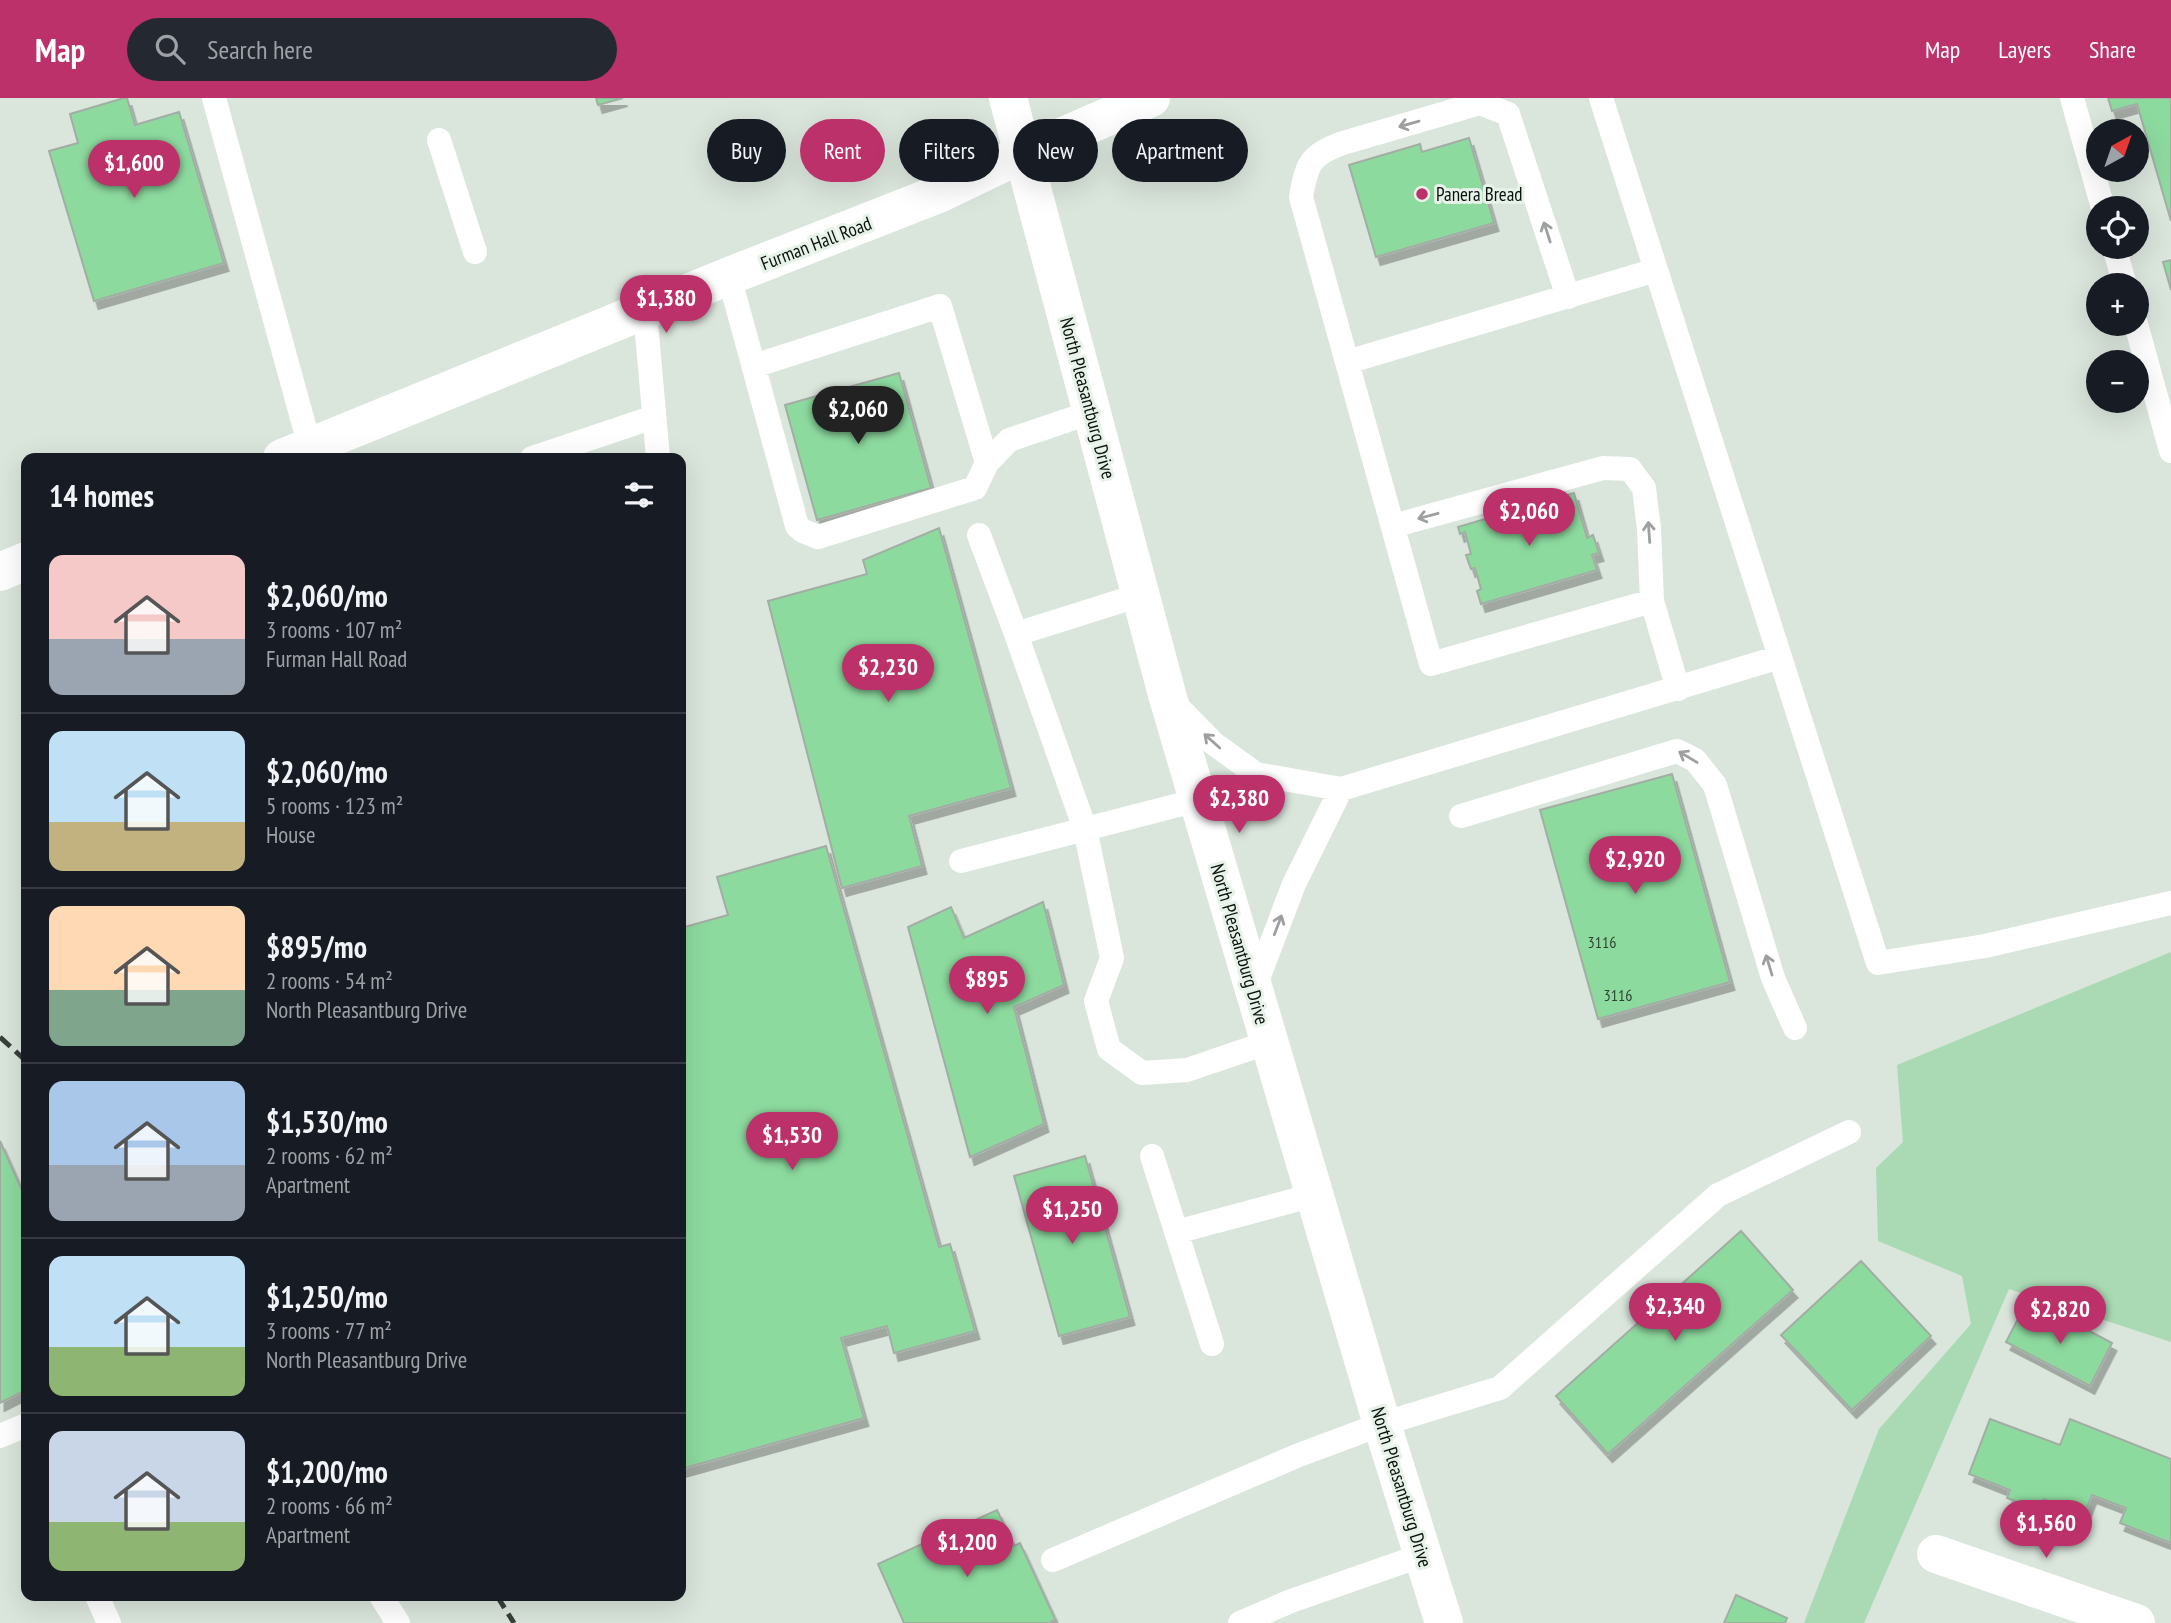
<!DOCTYPE html>
<html lang="en">
<head>
<meta charset="utf-8">
<style>
	body { margin:0; font-family:"PT Sans Narrow",sans-serif; background:#242831; color:#f1f3f6; height:100vh; display:flex; flex-direction:column; font-size:26px; white-space:nowrap }
	* { box-sizing:border-box; margin:0 }
	p { font-size:23px; color:#9ea1a6 }
	.icon { flex:none; width:38px; height:38px; fill:none; stroke:currentColor; stroke-width:2; stroke-linecap:round; stroke-linejoin:round }
	.map { position:relative; flex:1; overflow:hidden }
	.sheet { position:absolute; left:21px; top:355px; width:665px; height:1148px; display:flex; flex-direction:column; background:#171b24; border-radius:14px; box-shadow:0 7px 28px #0002 }
	.sheet>* { flex:none }
	.banner { position:absolute; left:707px; top:21px; width:665px; height:63px; display:flex; gap:14px }
	.needle { width:46px; rotate:40deg }
	.buttons { position:absolute; left:2086px; top:21px; display:grid; gap:14px }
	.buttons a { display:grid; place-items:center; width:63px; height:63px; border-radius:50%; background:#171b24; box-shadow:0 7px 28px #0002; font-size:35px }
	.price { position:absolute; translate:-50% -60px; padding:0 16px; border-radius:24px; background:#bc316a; color:#fff; font-size:23px; line-height:46px; filter:drop-shadow(0 2px 4px #0008) }
	.price::after { content:''; position:absolute; left:50%; top:42px; width:21px; height:16px; margin-left:-10px; background:inherit; clip-path:polygon(0 0,100% 0,50% 100%) }
	.price.active { background:#222; color:#fff }
	ul { padding:0; list-style:none }
	li { display:flex; align-items:center; gap:21px; height:175px; padding:0 28px }
	li+li { border-top:2px solid #363941 }
	li span { display:grid; place-items:center; flex:none; width:196px; height:140px; border-radius:14px; color:#555 }
	li>.icon { margin-inline-start:auto }
	span .icon { width:84px; height:84px; fill:#fffc; stroke-width:1 }
	li b { font-size:30px }
	h2 { display:flex; justify-content:space-between; align-items:center; height:84px; padding:0 28px; font-size:30px }
	.pill { padding:0 24px; border-radius:32px; background:#171b24; box-shadow:0 7px 28px #0002; font-size:24px; line-height:63px }
	.pill.active { background:#bc316a; color:#fff }
	header { display:flex; align-items:center; gap:42px; box-sizing:border-box; height:98px; padding:0 35px; background:#bc316a; color:#fff }
	header strong { font-size:33px }
	nav { display:flex; gap:38px; margin-inline-start:auto; font-size:24px }
	.search { width:490px; height:63px; background:#242831; display:flex; align-items:center; gap:18px; box-sizing:border-box; padding:0 24px; border-radius:38px; color:#9ea1a6; font-size:26px }
	.map>svg:first-child { display:block }
	.green { fill:#aadab4 }
	.building { fill:#8dda9f; stroke:#a2ada4; stroke-width:2; filter:url(#shadow) }
	.lines { fill:none; stroke-linecap:round; stroke-linejoin:round }
	.lane { stroke:#fff; stroke-width:24 }
	.street { stroke:#fff; stroke-width:38 }
	.secondary { stroke:#fff; stroke-width:38 }
	.rail { stroke:#393f3a; stroke-width:5; stroke-dasharray:14 7; stroke-linecap:butt }
	.oneway { stroke:#9ea09f }
	.poi-dot { fill:#bc316a; stroke:#e7f2e9; stroke-width:2.5 }
	.labels { text-anchor:middle; stroke-width:6; stroke-linejoin:round; paint-order:stroke }
	.number-label { font-size:16px; fill:#2d4332 }
	.poi-label { font-size:19px; fill:#0d110e; stroke:#e7f2e9; text-anchor:start }
	.street-label { font-size:19px; fill:#0d110e; stroke:#e7f2e9 }
</style>
</head>
<body>
<header>
<strong>Map</strong>
<div class="search"><svg class="icon" aria-label="search" viewBox="0 0 24 24"><circle cx="10" cy="10" r="6"/><path d="M15 15l6 6"/></svg>Search here</div>
<nav><a>Map</a><a>Layers</a><a>Share</a></nav>
</header>
<div class="map">
<svg width="2171" height="1525" viewBox="0 0 2171 1525">
	<defs>
		<filter id="shadow"><feDropShadow dx="4.5" dy="8" stdDeviation="0" flood-color="#0004"/></filter>
	</defs>
	<rect width="100%" height="100%" fill="#dae5dc"/>
	<!-- green -->
	<path class="green" d="M2171 854V1244L2009 1191 1864 1525H1804L1879 1331 1971 1226 1962 1178 1878 1143 1876 1070 1903 1044 1897 967Z"/>
	<!-- building -->
	<path class="building" d="M124 0H127L135 27 179 14 224 165 94 203 49 53 78 45 70 16Z
		M596 0H623L598 7Z
		M2108 0H2171V123L2137 6 2112 13Z
		M1469 40 1494 125 1376 159 1349 67 1420 46 1422 54Z
		M2171 162V192L2163 164Z
		M899 275 931 390 817 422 785 307Z
		M1574 395 1587 440 1593 437 1599 455 1592 457 1597 472 1481 506 1477 493 1481 491 1475 470 1471 471 1466 457 1471 456 1465 434 1460 436 1458 429Z
		M939 430 1011 690 909 718 922 768 842 790 768 503 867 476 863 462Z
		M1672 676 1730 884 1598 921 1540 712Z
		M826 748 939 1149 950 1146 975 1233 894 1255 887 1228 841 1240 864 1320 681 1371V830L728 817 717 779Z
		M1043 804 1064 887 1014 909 1044 1026 970 1059 908 829 951 809 964 840Z
		M0 1043 26 1101V1292L0 1305Z
		M1085 1058 1130 1219 1059 1238 1014 1078Z
		M1741 1133 1793 1192 1608 1356 1556 1298Z
		M1861 1163 1931 1238 1852 1312 1781 1237Z
		M2024 1209 2075 1234 2078 1227 2112 1245 2090 1288 2006 1244Z
		M1990 1321 2060 1347 2070 1321 2171 1361V1445L2120 1425 2126 1410 2092 1397 2084 1417 2044 1401 2040 1413 2007 1400 2010 1392 1969 1376Z
		M997 1412 1014 1448 1020 1445 1055 1521 1049 1525H904L878 1466Z
		M1736 1497 1787 1520 1785 1525H1724Z"/>
	<g class="lines">
		<!-- lane -->
		<path class="lane" d="M214 0 310 349 315 360
			M1601 0 1878 865 1985 848 2171 805
			M2072 0 2103 110
			M439 42 475 154
			M2114 149 2125 187
			M729 178 797 428 803 433 818 439 975 390 987 365 1009 342 1092 314
			M1568 199 1508 16 1480 5 1343 45C1310 57 1307 65 1301 99L1431 566 1652 503
			M645 213 658 360
			M2136 226 2171 353
			M1347 264 1656 172
			M754 268 940 208 987 365
			M532 360 654 319
			M1393 428 1603 370 1630 371 1644 390 1649 431 1652 503 1678 591
			M979 437 1016 536
			M1140 497 1016 536 1085 731 1112 860 1096 903 1109 951 1142 975 1187 972 1269 944
			M1174 605 1213 645 1256 676 1341 691 1780 559
			M1461 718 1677 653 1695 662 1715 687 1773 880 1795 930
			M961 763 1198 702
			M1254 891 1294 786 1341 691
			M1152 1058 1212 1246
			M1176 1134 1314 1097
			M0 1338 26 1327
			M1053 1462 1299 1357 1382 1326 1500 1290 1718 1097 1849 1034
			M97 1498 109 1525
			M381 1498 398 1525
			M1240 1525 1291 1503 1423 1457"/>
		<!-- street -->
		<path class="street" d="M282 360 729 178 941 95 1024 55 1151 0
			M0 474 26 463
			M1936 1456 2136 1525"/>
		<!-- secondary -->
		<path class="secondary" d="M1008 0 1168 600 1382 1326 1444 1525"/>
		<!-- rail -->
		<path class="rail" d="M0 939 26 963
			M497 1498 514 1525"/>
	</g>
	<!-- one-way arrows -->
	<defs><path id="oneway-shaft" d="M-6 0H5M1.5-3L5.5 0L1.5 3" fill="none" stroke-width="1.6" stroke-linecap="round" stroke-linejoin="round" transform="scale(1.75)"/></defs>
	<g class="oneway">
		<use href="#oneway-shaft" transform="translate(1409 26) rotate(164)"/>
		<use href="#oneway-shaft" transform="translate(1547 134) rotate(-108)"/>
		<use href="#oneway-shaft" transform="translate(1428 418) rotate(165)"/>
		<use href="#oneway-shaft" transform="translate(1649 434) rotate(-94)"/>
		<use href="#oneway-shaft" transform="translate(1212 643) rotate(-138)"/>
		<use href="#oneway-shaft" transform="translate(1688 659) rotate(-149)"/>
		<use href="#oneway-shaft" transform="translate(1278 827) rotate(-69)"/>
		<use href="#oneway-shaft" transform="translate(1769 867) rotate(-107)"/>
	</g>
	<!-- markers -->
	<circle class="poi-dot" cx="1422" cy="96" r="7"/>
	<g class="labels">
		<!-- number labels -->
		<g class="number-label">
			<text x="1602" y="850">3116</text>
			<text x="1618" y="903">3116</text>
		</g>
		<!-- poi labels -->
		<g class="poi-label">
			<text x="1436" y="103">Panera Bread</text>
		</g>
		<!-- street labels -->
		<g class="street-label">
			<text transform="translate(816 145) rotate(-21)" y="7">Furman Hall Road</text>
			<text transform="translate(1088 300) rotate(75)" y="7">North Pleasantburg Drive</text>
			<text transform="translate(1240 846) rotate(74)" y="7">North Pleasantburg Drive</text>
			<text transform="translate(1402 1389) rotate(73)" y="7">North Pleasantburg Drive</text>
		</g>
	</g>
</svg>
<div class="buttons">
<a><svg class="needle" viewBox="-14 -14 28 28"><path d="M0-13l5 13h-10z" fill="#e53935"/><path d="M0 13l5-13h-10z" fill="#9ea1a6"/></svg></a>
<a><svg class="icon" aria-label="locate" viewBox="0 0 24 24"><circle cx="12" cy="12" r="6"/><path d="M12 2v4M12 18v4M2 12h4M18 12h4"/></svg></a>
<a>+</a>
<a>−</a>
</div>
<b class="price" style="left:134px;top:102px">$1,600</b>
<b class="price" style="left:666px;top:237px">$1,380</b>
<b class="price active" style="left:858px;top:348px">$2,060</b>
<b class="price" style="left:1529px;top:450px">$2,060</b>
<b class="price" style="left:888px;top:606px">$2,230</b>
<b class="price" style="left:1239px;top:737px">$2,380</b>
<b class="price" style="left:1635px;top:798px">$2,920</b>
<b class="price" style="left:987px;top:918px">$895</b>
<b class="price" style="left:792px;top:1074px">$1,530</b>
<b class="price" style="left:1072px;top:1148px">$1,250</b>
<b class="price" style="left:1675px;top:1245px">$2,340</b>
<b class="price" style="left:2060px;top:1248px">$2,820</b>
<b class="price" style="left:2046px;top:1462px">$1,560</b>
<b class="price" style="left:967px;top:1481px">$1,200</b>
<div class="banner">
<a class="pill">Buy</a>
<a class="pill active">Rent</a>
<a class="pill">Filters</a>
<a class="pill">New</a>
<a class="pill">Apartment</a>
</div>
<section class="sheet">
<h2>14 homes<svg class="icon" aria-label="filters" viewBox="0 0 24 24"><path d="M4 7h16M4 17h16"/><circle cx="9" cy="7" r="2"/><circle cx="15" cy="17" r="2"/></svg></h2>
<ul>
<li><span style="background:linear-gradient(#f6c9c9 60%,#9aa5b1 0)"><svg class="icon" aria-label="home" viewBox="0 0 24 24"><path d="M3 11l9-7 9 7M6 9v11h12V9"/></svg></span><div><b>$2,060/mo</b><p>3 rooms · 107 m²</p><p>Furman Hall Road</p></div></li>
<li><span style="background:linear-gradient(#bfe0f5 65%,#c2b280 0)"><svg class="icon" aria-label="home" viewBox="0 0 24 24"><path d="M3 11l9-7 9 7M6 9v11h12V9"/></svg></span><div><b>$2,060/mo</b><p>5 rooms · 123 m²</p><p>House</p></div></li>
<li><span style="background:linear-gradient(#ffd9b3 60%,#7fa58c 0)"><svg class="icon" aria-label="home" viewBox="0 0 24 24"><path d="M3 11l9-7 9 7M6 9v11h12V9"/></svg></span><div><b>$895/mo</b><p>2 rooms · 54 m²</p><p>North Pleasantburg Drive</p></div></li>
<li><span style="background:linear-gradient(#a9c7e8 60%,#9aa5b1 0)"><svg class="icon" aria-label="home" viewBox="0 0 24 24"><path d="M3 11l9-7 9 7M6 9v11h12V9"/></svg></span><div><b>$1,530/mo</b><p>2 rooms · 62 m²</p><p>Apartment</p></div></li>
<li><span style="background:linear-gradient(#bfe0f5 65%,#8fb573 0)"><svg class="icon" aria-label="home" viewBox="0 0 24 24"><path d="M3 11l9-7 9 7M6 9v11h12V9"/></svg></span><div><b>$1,250/mo</b><p>3 rooms · 77 m²</p><p>North Pleasantburg Drive</p></div></li>
<li><span style="background:linear-gradient(#c9d6e8 65%,#8fb573 0)"><svg class="icon" aria-label="home" viewBox="0 0 24 24"><path d="M3 11l9-7 9 7M6 9v11h12V9"/></svg></span><div><b>$1,200/mo</b><p>2 rooms · 66 m²</p><p>Apartment</p></div></li>
</ul>
</section>
</div>
</body>
</html>
